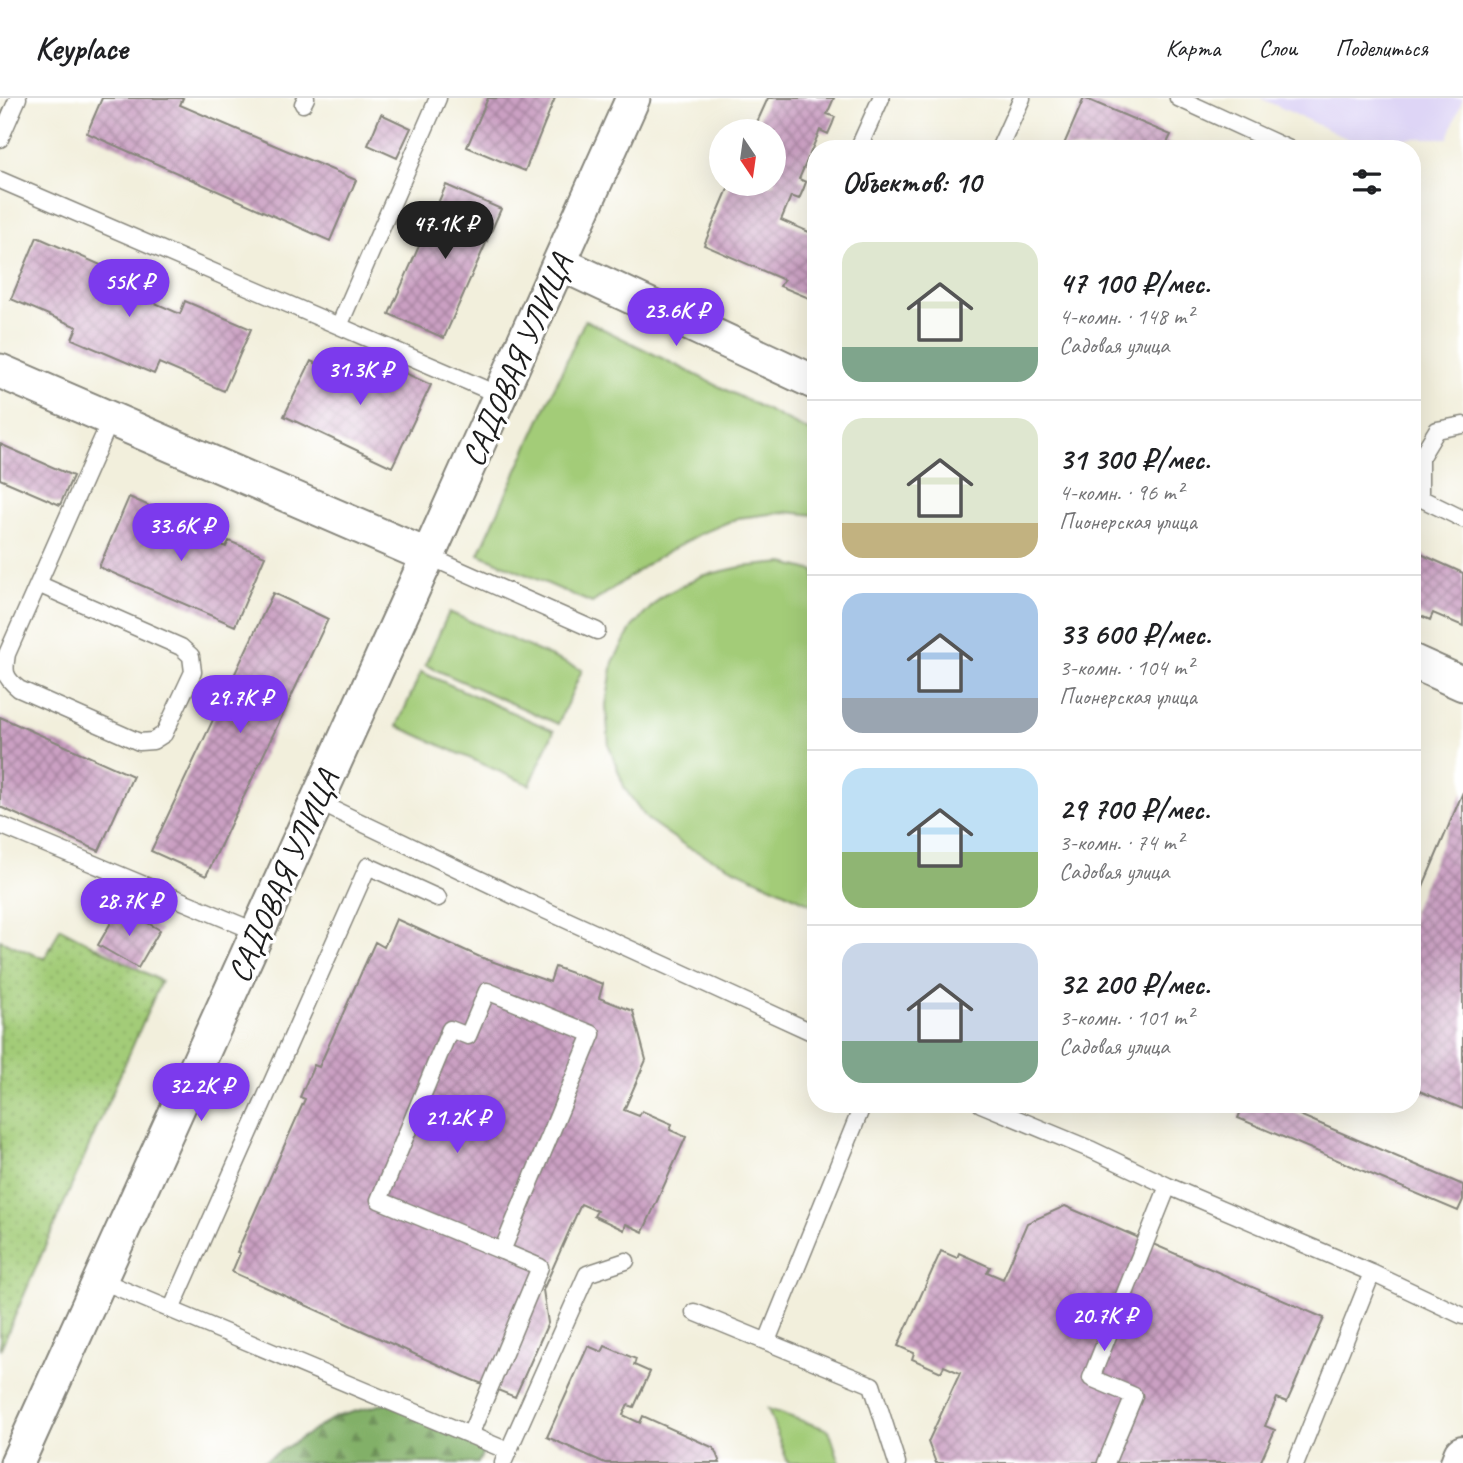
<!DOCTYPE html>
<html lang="ru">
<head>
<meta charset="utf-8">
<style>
	body { margin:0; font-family:Caveat,sans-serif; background:#f6f6f6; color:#202124; height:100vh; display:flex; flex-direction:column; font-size:26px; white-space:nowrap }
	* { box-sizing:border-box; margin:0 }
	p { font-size:23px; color:#757577 }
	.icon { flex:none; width:38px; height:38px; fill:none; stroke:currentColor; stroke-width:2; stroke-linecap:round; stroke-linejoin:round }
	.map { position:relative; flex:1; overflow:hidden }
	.side { position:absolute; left:807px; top:42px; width:614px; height:973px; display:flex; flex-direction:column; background:#fff; border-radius:28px; box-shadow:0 7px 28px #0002 }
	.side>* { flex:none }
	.needle { width:46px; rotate:167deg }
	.tools { position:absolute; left:709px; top:21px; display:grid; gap:14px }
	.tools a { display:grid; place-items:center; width:77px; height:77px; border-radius:50%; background:#fff; box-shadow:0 7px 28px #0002; font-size:35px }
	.price { position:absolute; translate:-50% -60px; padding:0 16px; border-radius:24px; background:#7c3aed; color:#fff; font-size:23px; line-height:46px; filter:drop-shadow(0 2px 4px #0008) }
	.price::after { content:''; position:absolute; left:50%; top:42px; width:21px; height:16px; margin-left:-10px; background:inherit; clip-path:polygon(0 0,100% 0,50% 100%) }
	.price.current { background:#222; color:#fff }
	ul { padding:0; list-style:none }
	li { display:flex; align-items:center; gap:21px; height:175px; padding:0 35px }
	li+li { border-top:2px solid #e0e0e0 }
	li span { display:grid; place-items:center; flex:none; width:196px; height:140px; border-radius:21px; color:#555 }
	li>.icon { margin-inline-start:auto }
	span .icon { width:84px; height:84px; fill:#fffc; stroke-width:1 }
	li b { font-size:30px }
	h2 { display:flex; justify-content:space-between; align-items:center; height:84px; padding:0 35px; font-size:30px }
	header { display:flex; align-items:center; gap:42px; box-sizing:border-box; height:98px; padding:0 35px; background:#fff; border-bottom:2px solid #e0e0e0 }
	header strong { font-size:33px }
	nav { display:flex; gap:38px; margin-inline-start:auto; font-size:24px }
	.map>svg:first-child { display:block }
	.built { fill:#ded5f6 }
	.forest { fill:url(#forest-firs); stroke:#4f6642; stroke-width:2 }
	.park { fill:#a3cc78; stroke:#60744a; stroke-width:2 }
	.garden { fill:url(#garden-dots); stroke:#60744a; stroke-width:2 }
	.building { fill:url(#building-cross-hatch) }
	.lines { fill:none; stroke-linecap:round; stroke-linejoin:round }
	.service-casing { stroke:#87867c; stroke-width:19 }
	.minor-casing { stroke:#87867c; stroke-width:37 }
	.tertiary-casing { stroke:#87867c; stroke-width:42 }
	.service { stroke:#fff; stroke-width:16 }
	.minor { stroke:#fff; stroke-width:33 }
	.tertiary { stroke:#fff; stroke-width:38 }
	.labels { text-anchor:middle; stroke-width:7; stroke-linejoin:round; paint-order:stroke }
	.street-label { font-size:33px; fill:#1c1c1c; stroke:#fff }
</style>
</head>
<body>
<header>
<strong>Keyplace</strong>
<nav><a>Карта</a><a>Слои</a><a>Поделиться</a></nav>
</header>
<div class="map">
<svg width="1463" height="1365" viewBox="0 0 1463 1365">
	<defs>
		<pattern id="forest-firs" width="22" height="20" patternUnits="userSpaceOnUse" patternTransform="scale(1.75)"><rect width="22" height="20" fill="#82b068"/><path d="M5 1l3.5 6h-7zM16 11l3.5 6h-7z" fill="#6a8e55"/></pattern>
		<pattern id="garden-dots" width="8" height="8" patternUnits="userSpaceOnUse" patternTransform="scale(1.75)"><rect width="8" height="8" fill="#a3cc78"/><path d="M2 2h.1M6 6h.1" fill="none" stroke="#8caf67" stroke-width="1.8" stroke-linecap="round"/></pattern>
		<pattern id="building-cross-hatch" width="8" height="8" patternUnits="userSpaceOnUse" patternTransform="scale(1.75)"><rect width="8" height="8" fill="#cba0c3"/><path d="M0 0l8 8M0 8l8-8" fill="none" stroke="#a4829e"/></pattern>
	</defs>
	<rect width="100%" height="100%" fill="#fff"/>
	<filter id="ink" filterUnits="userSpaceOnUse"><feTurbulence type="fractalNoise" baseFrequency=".0143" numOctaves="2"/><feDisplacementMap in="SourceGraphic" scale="14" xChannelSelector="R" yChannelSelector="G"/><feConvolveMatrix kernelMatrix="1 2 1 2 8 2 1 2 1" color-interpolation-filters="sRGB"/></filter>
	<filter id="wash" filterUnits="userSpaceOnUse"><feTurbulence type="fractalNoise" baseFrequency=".00686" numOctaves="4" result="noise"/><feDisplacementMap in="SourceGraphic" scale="28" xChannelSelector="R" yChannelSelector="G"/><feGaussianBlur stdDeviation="1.57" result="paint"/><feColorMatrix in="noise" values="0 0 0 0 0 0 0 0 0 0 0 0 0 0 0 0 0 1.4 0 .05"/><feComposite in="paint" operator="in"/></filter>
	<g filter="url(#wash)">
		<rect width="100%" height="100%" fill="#f2efdc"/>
		<!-- built -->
		<path class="built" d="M1260 0H1463L1448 40H1402L1398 51H1370Z"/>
		<!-- forest -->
		<path class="forest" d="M386 1305 489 1342 478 1365H261L335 1319Z"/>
		<!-- park -->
		<path class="park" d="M585 222 815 336V417L786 414 738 420 700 436 655 461 592 505 479 456Z
			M784 465 815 473V808L687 749 647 721 625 691 609 648 606 607 613 564 632 529 662 498 701 478 741 469Z
			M449 514 582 572 558 626 425 567Z
			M421 574 554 633 530 687 397 628Z
			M768 1311 829 1332 840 1365H788Z"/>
		<!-- garden -->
		<path class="garden" d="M60 830 161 883 0 1252V842L45 861Z"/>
		<g id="blocks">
			<!-- building -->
			<path class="building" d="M102 0H183L180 7 356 82 330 143 87 35Z
				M488 0H555L525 73 467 49Z
				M768 0H834L827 16 835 19 832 27 828 36 820 32 799 81 806 84 803 92 799 101 791 98 781 122 816 137V203L780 188 784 182 704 147 730 86H774V33H753Z
				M1084 0 1171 37 1167 45 1181 51H1062Z
				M381 16 411 30 397 60 368 47Z
				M446 87 501 111 444 240 389 216Z
				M37 139 103 168 98 180 180 216 185 203 251 231 224 293 159 265 154 276 72 241 77 229 11 201Z
				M366 257 431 287 392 369 284 318 311 263 353 283Z
				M0 346 73 378 60 407 0 381Z
				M129 399 165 415 162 421 226 449 229 443 265 458 235 528 99 469Z
				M1412 452 1463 475V528L1433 515 1430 522 1412 514Z
				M273 495 328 521 206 778 151 753Z
				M0 619 133 678 99 753 0 709Z
				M1463 694V1011L1412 990V814Z
				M120 809 160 832 138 870 98 847Z
				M396 821 480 859 550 884 555 869 603 886 599 900 633 913 646 962 624 1012 639 1018 642 1013 672 1026 670 1032 686 1039 643 1134 626 1126 624 1132 594 1118 597 1113 581 1106 543 1192 548 1225 515 1299 470 1281 232 1174 240 1155 237 1154 305 1001 300 999 314 967 319 969 375 844 384 849Z
				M1244 1006H1274L1463 1087V1102L1458 1113 1238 1020Z
				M1065 1108 1324 1220 1287 1304 1277 1300 1272 1311 1265 1328 1275 1332 1260 1365H936L928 1344 960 1275 944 1268 941 1274 912 1261 914 1255 898 1248 941 1153 957 1160 959 1155 990 1169 987 1174 1003 1181 1027 1125Z
				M588 1248 602 1254 605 1248 636 1261 634 1267 650 1274 634 1309 628 1307 623 1317 640 1325 643 1318 714 1350 720 1365H605L547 1339Z"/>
		</g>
	</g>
	<g filter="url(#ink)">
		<use href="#blocks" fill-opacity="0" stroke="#87867c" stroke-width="2"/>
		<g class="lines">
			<!-- service casing -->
			<g class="service-casing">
				<path id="service" d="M1178 0 1289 51
					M303 6 306 0
					M0 41 18 0
					M858 51 881 0
					M999 51 1022 0
					M0 82 499 297
					M339 228 438 0
					M1463 327 1437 332 1420 360V400L1463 421
					M428 458 597 533
					M38 486 181 549 191 558 193 574 164 636 153 643 139 644 19 591C4 579 4 574 7 556L111 321
					M316 703 525 803 816 936
					M0 727 257 834
					M981 1006 1092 1052 1168 1088 1372 1175 1463 1218
					M100 1182 508 1353
					M171 1212 368 768 438 800
					M694 1214 872 1287 897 1365
					M767 1243 863 1006
					M470 1337 540 1169 502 1153 592 936 487 893 468 938 450 931 379 1102 502 1153
					M503 1365 587 1176 626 1163
					M1106 1365 1134 1298 1091 1280 1168 1088
					M1296 1365 1372 1175"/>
			</g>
			<!-- minor casing -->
			<g class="minor-casing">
				<path id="minor" d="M559 165 816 285
					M0 273 428 458
					M1412 563 1463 586
					M17 1365 428 458 633 0"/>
			</g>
			<!-- tertiary casing -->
			<g class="tertiary-casing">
				<path id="tertiary" d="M1460 1365 1463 1357"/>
			</g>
			<!-- service -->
			<use href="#service" class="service"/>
			<!-- minor -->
			<use href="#minor" class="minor"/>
			<!-- tertiary -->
			<use href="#tertiary" class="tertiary"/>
		</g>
	</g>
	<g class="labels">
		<!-- street labels -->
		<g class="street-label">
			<text transform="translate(516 262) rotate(-66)" y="12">САДОВАЯ УЛИЦА</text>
			<text transform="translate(282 778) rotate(-66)" y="12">САДОВАЯ УЛИЦА</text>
		</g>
	</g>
</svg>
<div class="tools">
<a><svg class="needle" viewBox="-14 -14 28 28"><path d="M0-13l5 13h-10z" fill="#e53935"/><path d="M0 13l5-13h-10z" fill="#757577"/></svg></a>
</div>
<b class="price current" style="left:445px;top:163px">47.1K ₽</b>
<b class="price" style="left:129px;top:221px">55K ₽</b>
<b class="price" style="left:676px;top:250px">23.6K ₽</b>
<b class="price" style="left:360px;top:309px">31.3K ₽</b>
<b class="price" style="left:181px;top:465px">33.6K ₽</b>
<b class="price" style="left:240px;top:637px">29.7K ₽</b>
<b class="price" style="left:129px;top:840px">28.7K ₽</b>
<b class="price" style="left:201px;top:1025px">32.2K ₽</b>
<b class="price" style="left:457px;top:1057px">21.2K ₽</b>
<b class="price" style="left:1104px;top:1255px">20.7K ₽</b>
<section class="side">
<h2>Объектов: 10<svg class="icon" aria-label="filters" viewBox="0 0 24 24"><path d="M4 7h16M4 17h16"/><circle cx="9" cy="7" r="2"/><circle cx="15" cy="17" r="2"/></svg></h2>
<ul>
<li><span style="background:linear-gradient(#dfe7d0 75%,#7fa58c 0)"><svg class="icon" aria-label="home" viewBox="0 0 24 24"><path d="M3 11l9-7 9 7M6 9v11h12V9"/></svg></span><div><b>47 100 ₽/мес.</b><p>4-комн. · 148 m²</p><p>Садовая улица</p></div></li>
<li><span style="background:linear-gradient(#dfe7d0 75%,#c2b280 0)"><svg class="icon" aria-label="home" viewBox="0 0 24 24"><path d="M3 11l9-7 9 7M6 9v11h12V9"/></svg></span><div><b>31 300 ₽/мес.</b><p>4-комн. · 96 m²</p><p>Пионерская улица</p></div></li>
<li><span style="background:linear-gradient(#a9c7e8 75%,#9aa5b1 0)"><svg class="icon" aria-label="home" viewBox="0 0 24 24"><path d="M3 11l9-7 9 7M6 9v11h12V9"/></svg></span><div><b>33 600 ₽/мес.</b><p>3-комн. · 104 m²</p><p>Пионерская улица</p></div></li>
<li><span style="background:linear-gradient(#bfe0f5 60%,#8fb573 0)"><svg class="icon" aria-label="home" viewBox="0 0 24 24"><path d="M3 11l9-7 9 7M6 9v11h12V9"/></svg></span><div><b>29 700 ₽/мес.</b><p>3-комн. · 74 m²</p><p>Садовая улица</p></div></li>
<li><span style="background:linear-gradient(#c9d6e8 70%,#7fa58c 0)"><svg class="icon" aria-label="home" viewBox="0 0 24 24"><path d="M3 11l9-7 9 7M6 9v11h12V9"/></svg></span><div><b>32 200 ₽/мес.</b><p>3-комн. · 101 m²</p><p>Садовая улица</p></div></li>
</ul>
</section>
</div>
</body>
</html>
